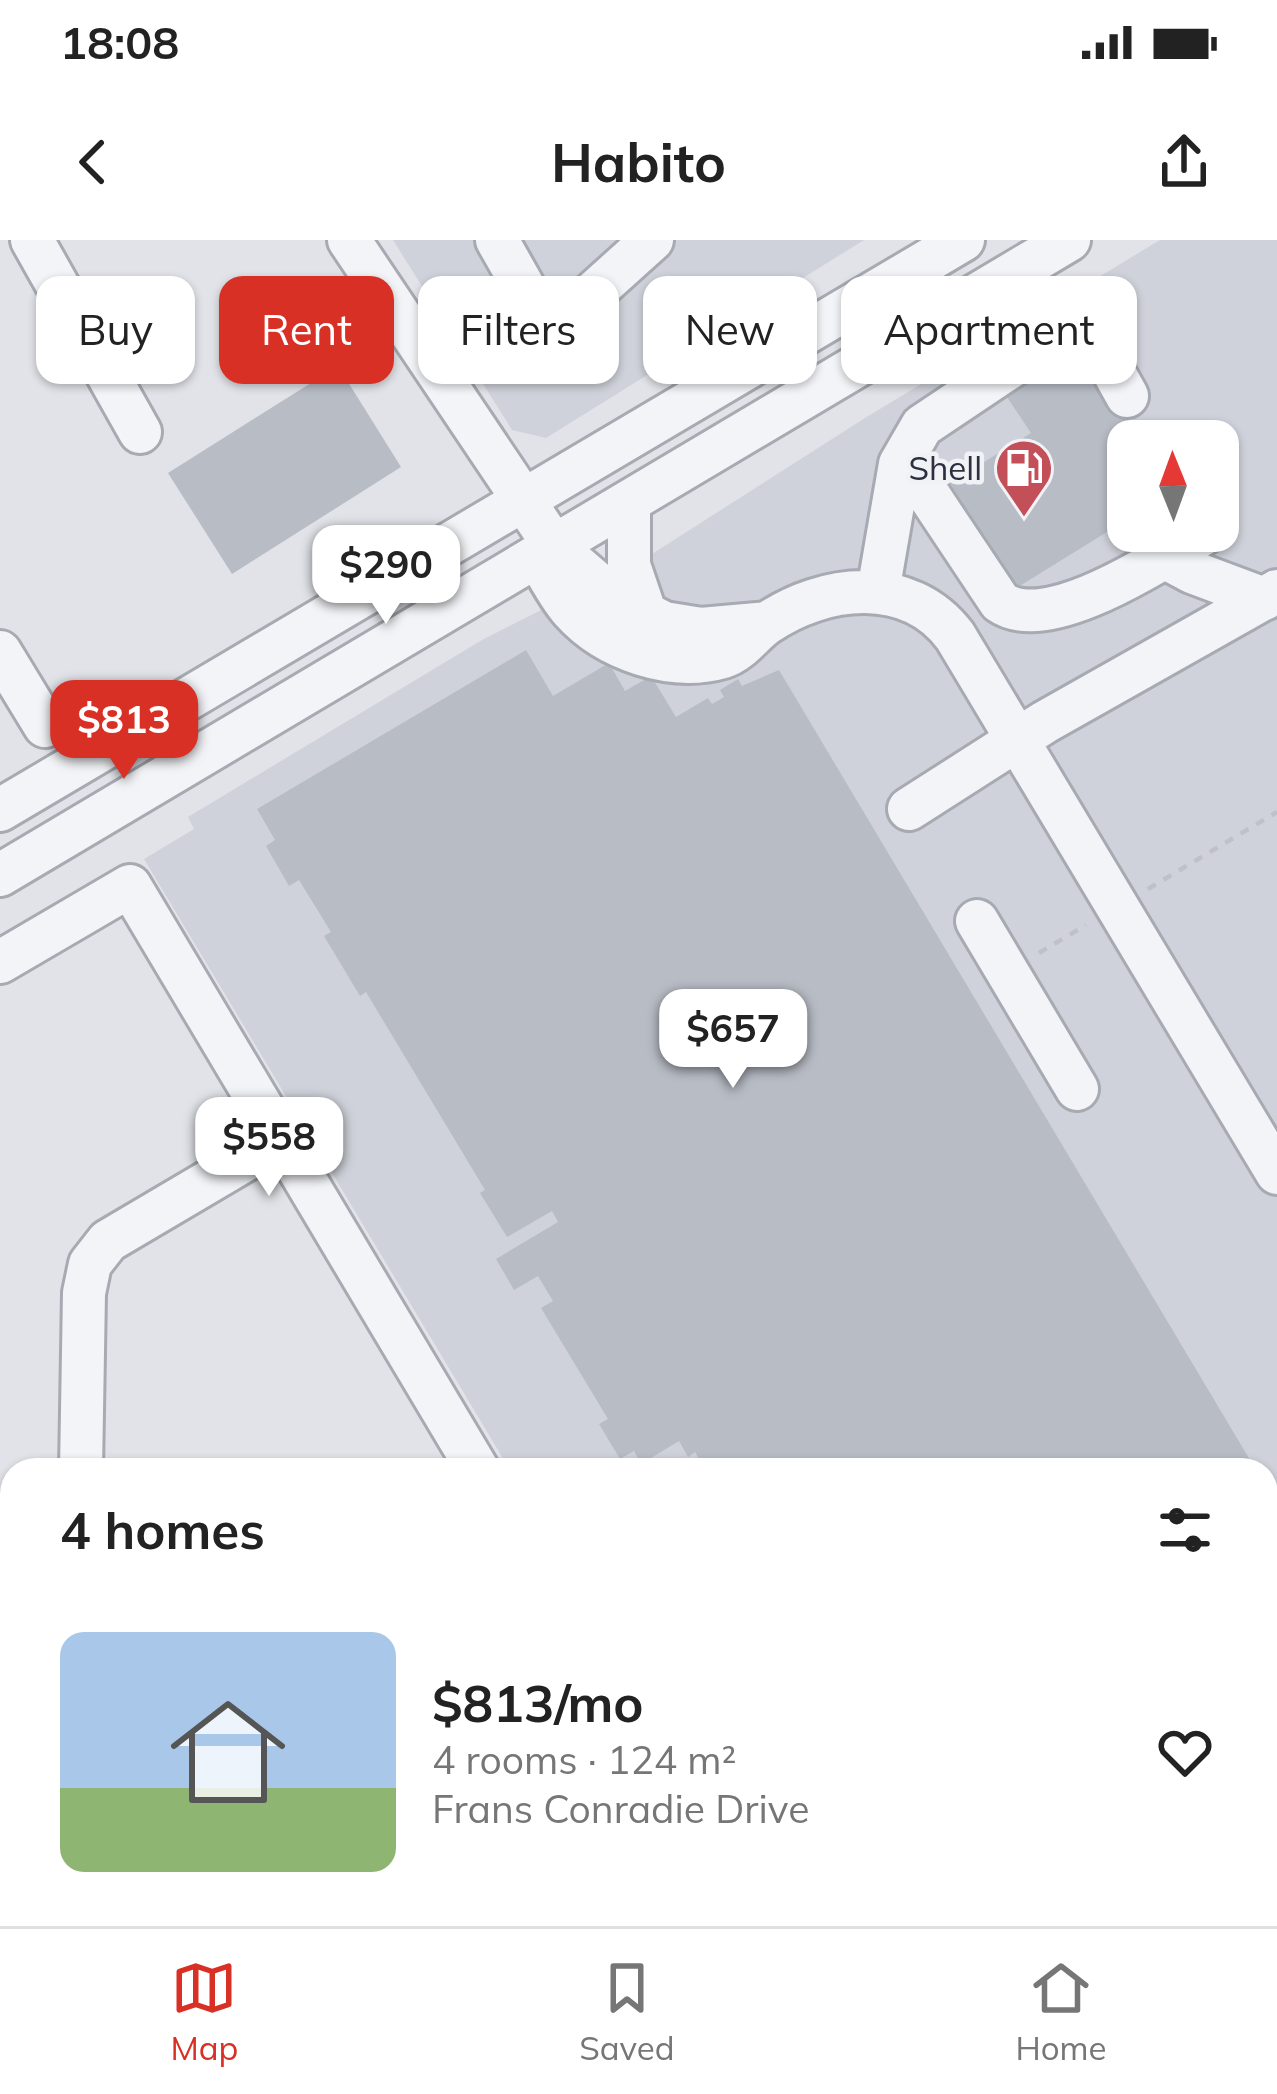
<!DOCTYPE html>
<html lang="en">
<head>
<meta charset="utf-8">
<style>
	body { margin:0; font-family:Mulish,sans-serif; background:#f6f6f6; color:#222; height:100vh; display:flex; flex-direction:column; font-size:45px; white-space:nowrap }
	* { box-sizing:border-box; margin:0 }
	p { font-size:39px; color:#767676 }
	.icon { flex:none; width:66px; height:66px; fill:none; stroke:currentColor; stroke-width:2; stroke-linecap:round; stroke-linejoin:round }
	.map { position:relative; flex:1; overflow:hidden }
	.panel { position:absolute; left:0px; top:1218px; width:1278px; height:468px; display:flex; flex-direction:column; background:#fff; border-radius:36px 36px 0 0; box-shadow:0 3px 9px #0004 }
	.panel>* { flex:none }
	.hud { position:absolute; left:36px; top:36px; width:1206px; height:108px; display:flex; gap:24px }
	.needle { width:78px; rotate:359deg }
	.fabs { position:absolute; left:1107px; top:180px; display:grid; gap:24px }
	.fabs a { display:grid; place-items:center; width:132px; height:132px; border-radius:24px; background:#fff; box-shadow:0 3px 9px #0004; font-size:60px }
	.price { position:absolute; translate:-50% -102px; padding:0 27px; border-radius:24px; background:#fff; color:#222; font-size:39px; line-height:78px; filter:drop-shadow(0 3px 6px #0008) }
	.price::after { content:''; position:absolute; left:50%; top:72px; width:36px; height:27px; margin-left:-18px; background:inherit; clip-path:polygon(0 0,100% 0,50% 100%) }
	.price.active { background:#d93025; color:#fff }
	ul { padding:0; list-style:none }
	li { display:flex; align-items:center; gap:36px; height:300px; padding:0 60px }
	li span { display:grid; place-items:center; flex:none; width:336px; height:240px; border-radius:24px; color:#555 }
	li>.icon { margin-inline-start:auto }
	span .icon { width:144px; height:144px; fill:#fffc; stroke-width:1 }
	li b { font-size:51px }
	h2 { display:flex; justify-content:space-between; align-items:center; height:144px; padding:0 60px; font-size:51px }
	.chip { padding:0 42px; border-radius:24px; background:#fff; box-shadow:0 3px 9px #0004; font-size:42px; line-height:108px }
	.chip.active { background:#d93025; color:#fff }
	.status { display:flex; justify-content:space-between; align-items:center; height:84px; padding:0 60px; background:#fff; direction:ltr }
	.status svg { height:33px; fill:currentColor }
	header { display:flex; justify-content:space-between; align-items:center; height:156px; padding:0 60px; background:#fff; font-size:54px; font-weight:700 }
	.dock { display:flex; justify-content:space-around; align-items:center; height:168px; border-top:3px solid #e0e0e0; background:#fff; font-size:33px; color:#767676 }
	.dock a { display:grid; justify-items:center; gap:6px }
	.dock .active { color:#d93025 }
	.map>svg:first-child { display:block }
	.built { fill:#cfd2da; fill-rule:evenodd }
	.green { fill:#c5d1c3 }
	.building { fill:#b8bcc5 }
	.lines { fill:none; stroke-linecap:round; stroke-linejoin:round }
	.minor-casing { stroke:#a7aab2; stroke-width:48 }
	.path { stroke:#bfc1c7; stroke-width:4.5; stroke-dasharray:9 9; stroke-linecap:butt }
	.minor { stroke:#f3f4f7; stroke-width:42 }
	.labels { text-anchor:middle; stroke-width:9; stroke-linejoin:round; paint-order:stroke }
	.poi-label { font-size:33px; fill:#2b303e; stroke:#f0f2f6; text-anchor:end }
</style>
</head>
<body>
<div class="status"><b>18:08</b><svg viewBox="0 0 49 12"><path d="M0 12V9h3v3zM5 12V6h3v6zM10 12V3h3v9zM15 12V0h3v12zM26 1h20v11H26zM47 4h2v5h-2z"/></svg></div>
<header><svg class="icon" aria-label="back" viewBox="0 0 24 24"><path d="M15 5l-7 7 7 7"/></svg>Habito<svg class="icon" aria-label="share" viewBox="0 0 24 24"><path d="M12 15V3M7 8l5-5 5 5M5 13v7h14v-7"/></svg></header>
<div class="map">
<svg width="1277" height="1686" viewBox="0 0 1277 1686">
	<rect width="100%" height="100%" fill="#e1e3e8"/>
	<!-- built -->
	<path class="built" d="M393 0H864L546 198 512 190Z
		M1160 0H1277V1686H782L775 1674H1266V1230H510L144 619 194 589 188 577 482 400 652 314 865 178ZM1128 201H1218V291H1128Z"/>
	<!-- green -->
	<path class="green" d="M96 1674H277L284 1686H96Z"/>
	<!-- building -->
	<path class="building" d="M1078 97 1141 201H1128V279L1013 350 947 245 1031 193 997 142Z
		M338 126 401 227 232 334 168 233Z
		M526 410 553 456 609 423 625 451 651 436 676 477 708 458 712 464 724 457 720 450 738 439 742 446 779 430 1256 1230H706L695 1212 688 1217 679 1201 641 1224 634 1211 620 1219 599 1184 608 1179 541 1068 553 1061 538 1036 514 1050 496 1019 558 982 552 971 507 997 480 953 485 950 366 752 360 756 324 696 331 692 299 640 289 646 266 606 275 600 257 569Z
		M1266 1246 1277 1264V1493L1266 1500Z
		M906 1674H971L951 1686H913Z"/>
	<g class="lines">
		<!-- minor casing -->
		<g class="minor-casing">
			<path id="minor" d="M32 0 140 192
				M349 0 555 307 613 357 664 383 701 389 767 383
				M497 0 527 53 545 74 572 72 652 0
				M900 224 930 257 1000 362C1049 396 1163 317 1208 291
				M629 262V325L646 375
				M538 317C548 335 558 355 572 371 607 410 672 432 723 417 740 412 752 394 766 384 824 344 909 335 955 396L1277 933
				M1164 317 1192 332 1264 359
				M878 352 900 224 922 186 1076 83 1092 93 1127 156
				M0 412 45 486
				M909 569 1045 482 1277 351
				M0 570 963 0
				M0 635 1069 0
				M977 681 1077 849
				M0 722 130 646 478 1230
				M81 1230 84 1053 90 1024 108 1001 279 900
				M299 1674 307 1686
				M460 1674 467 1686
				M740 1674 747 1686
				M73 1686V1674
				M342 1686 361 1674
				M554 1686 573 1674"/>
		</g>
		<!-- path -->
		<path class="path" d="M1148 649 1277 572
			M1039 713 1086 685"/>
		<!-- minor -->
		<use href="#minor" class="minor"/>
	</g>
	<!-- icons -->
	<defs>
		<g id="fuel-pin" transform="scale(3)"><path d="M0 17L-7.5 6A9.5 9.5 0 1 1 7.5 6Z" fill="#c35058" stroke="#f0f2f6"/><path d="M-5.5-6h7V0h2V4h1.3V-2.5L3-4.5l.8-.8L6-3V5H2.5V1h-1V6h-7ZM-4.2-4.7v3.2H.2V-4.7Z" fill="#fff"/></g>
	</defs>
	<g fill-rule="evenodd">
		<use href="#fuel-pin" x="1024" y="228"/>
	</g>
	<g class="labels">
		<!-- poi labels -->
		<g class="poi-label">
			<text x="982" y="240">Shell</text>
		</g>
	</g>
</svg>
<div class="fabs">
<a><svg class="needle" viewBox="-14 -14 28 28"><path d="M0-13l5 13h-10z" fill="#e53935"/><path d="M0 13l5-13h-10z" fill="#767676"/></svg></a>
</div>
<b class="price" style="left:386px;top:387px">$290</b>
<b class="price active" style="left:124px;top:542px">$813</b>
<b class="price" style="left:733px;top:851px">$657</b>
<b class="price" style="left:269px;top:959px">$558</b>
<div class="hud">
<a class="chip">Buy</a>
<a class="chip active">Rent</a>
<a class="chip">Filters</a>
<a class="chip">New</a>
<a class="chip">Apartment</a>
</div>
<section class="panel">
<h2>4 homes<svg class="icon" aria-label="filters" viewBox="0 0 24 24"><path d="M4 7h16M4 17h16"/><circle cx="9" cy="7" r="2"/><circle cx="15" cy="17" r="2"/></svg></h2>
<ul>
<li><span style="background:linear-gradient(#a9c7e8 65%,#8fb573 0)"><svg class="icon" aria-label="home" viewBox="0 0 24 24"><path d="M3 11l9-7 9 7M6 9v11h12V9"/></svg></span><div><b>$813/mo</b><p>4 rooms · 124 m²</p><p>Frans Conradie Drive</p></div><svg class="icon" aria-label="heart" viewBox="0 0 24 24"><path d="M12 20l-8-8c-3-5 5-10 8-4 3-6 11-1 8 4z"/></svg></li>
</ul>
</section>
</div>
<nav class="dock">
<a class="active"><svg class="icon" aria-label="map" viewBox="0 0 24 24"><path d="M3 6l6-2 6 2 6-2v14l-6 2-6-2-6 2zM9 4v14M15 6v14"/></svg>Map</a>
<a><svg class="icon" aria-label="saved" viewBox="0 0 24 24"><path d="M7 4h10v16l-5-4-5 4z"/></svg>Saved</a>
<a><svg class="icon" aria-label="home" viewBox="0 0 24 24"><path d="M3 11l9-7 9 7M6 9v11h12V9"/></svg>Home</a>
</nav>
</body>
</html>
